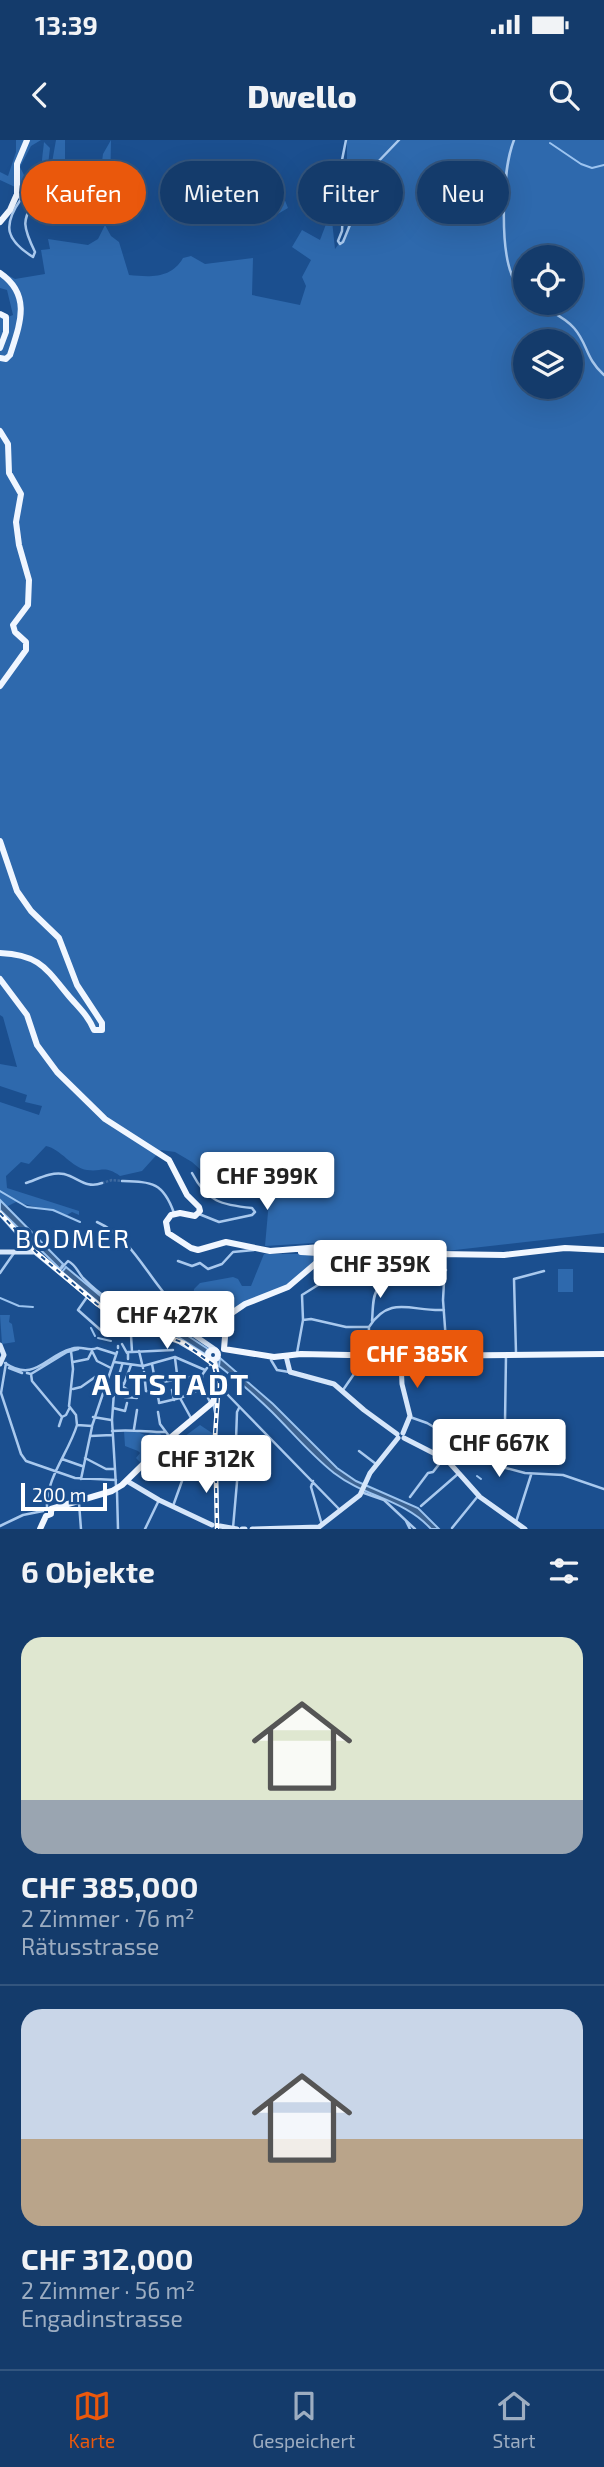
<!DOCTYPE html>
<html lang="de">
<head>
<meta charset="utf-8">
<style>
	body { margin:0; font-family:"Exo 2",sans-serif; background:#214673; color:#f1f3f6; height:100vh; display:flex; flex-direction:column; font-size:26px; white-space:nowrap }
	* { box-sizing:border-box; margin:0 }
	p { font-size:23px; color:#9dadc1 }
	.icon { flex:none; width:38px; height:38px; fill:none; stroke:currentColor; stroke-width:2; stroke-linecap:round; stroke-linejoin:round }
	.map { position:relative; height:1389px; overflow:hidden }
	.panel { display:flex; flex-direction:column; background:#143b6b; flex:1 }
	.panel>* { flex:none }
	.banner { position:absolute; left:21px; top:21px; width:564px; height:63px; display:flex; gap:14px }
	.tools { position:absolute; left:513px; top:105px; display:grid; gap:14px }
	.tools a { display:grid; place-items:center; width:70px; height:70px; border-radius:50%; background:#143b6b; box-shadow:0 7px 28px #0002,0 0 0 2px #33557e; font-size:35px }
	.scale { position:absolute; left:21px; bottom:18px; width:86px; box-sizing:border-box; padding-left:7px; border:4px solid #fff; border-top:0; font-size:19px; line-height:24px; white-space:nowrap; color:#fff; -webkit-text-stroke:5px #1b4f8f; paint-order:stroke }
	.price { position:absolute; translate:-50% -60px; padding:0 16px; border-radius:7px; background:#fff; color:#222; font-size:23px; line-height:46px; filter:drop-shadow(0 2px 4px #0008) }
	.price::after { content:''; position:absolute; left:50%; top:42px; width:21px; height:16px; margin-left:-10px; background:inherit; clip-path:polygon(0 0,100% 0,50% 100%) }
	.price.current { background:#ea580c; color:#fff }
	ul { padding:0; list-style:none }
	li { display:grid; align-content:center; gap:14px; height:371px; padding:0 21px }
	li+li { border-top:2px solid #33557e }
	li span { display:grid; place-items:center; height:217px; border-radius:21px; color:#555 }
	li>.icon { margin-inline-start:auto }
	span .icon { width:126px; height:126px; fill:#fffc; stroke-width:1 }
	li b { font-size:30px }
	h2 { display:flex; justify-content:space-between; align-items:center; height:84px; padding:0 21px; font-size:30px }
	.tag { padding:0 24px; border-radius:32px; background:#143b6b; box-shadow:0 7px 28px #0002,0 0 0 2px #33557e; font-size:24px; line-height:63px }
	.tag.current { background:#ea580c; color:#fff }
	.status { display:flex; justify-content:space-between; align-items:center; height:49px; padding:0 35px; background:#143b6b; direction:ltr }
	.status svg { height:19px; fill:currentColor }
	header { display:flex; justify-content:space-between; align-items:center; height:91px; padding:0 21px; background:#143b6b; font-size:32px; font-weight:800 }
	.menu { display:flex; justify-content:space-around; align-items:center; height:98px; border-top:2px solid #33557e; background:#143b6b; font-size:19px; color:#9dadc1 }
	.menu a { display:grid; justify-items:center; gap:4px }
	.menu .current { color:#ea580c }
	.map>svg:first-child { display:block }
	.green { fill:#2e69ad; fill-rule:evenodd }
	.water { fill:#3c6290; stroke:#9cc4f0; stroke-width:2 }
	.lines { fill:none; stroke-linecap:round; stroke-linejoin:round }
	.stream { stroke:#9cc4f0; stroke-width:2 }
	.street-tunnel { stroke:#3d69a0; stroke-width:2.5; stroke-dasharray:2.5 1.5; stroke-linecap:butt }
	.street { stroke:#a9c9ee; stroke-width:2.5 }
	.secondary { stroke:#d6e6fa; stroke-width:5 }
	.primary { stroke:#f0f6ff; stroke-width:6 }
	.rail-casing { stroke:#fff; stroke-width:4.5 }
	.rail { stroke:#1b4f8f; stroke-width:2; stroke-dasharray:5; stroke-linecap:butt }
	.labels { text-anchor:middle; stroke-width:6; stroke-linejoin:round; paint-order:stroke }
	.quarter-label { font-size:26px; letter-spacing:2px; fill:#fff; stroke:#1b4f8f }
	.district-label { font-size:30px; font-weight:bold; letter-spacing:2px; fill:#fff; stroke:#1b4f8f }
</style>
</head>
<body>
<div class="status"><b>13:39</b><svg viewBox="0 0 49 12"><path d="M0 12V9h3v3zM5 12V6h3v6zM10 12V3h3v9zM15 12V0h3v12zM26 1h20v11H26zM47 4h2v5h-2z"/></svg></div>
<header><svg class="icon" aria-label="back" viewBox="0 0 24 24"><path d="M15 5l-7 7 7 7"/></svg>Dwello<svg class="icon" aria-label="search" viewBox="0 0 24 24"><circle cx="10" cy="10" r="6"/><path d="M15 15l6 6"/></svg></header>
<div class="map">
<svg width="604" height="1389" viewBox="0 0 604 1389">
	<rect width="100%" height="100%" fill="#1b4f8f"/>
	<!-- green -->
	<path class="green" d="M16 0H41L31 6 20 27 25 37 33 40 32 46 15 47 0 40V32L8 36 16 12Z
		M56 0H65V44L71 46 76 29 83 28 85 45 98 54 103 14 111 0 110 54 123 61 102 83 49 61C47 52 45 46 43 38 40 28 43 13 44 2L50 8 47 33 50 34Z
		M347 0H604V1093L393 1117 313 1103 265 1106 269 1061 220 1047 192 1022 175 1012 161 1010 142 1031 120 1036C104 1025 103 1032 87 1030 72 1028 61 1009 46 1006L29 1024 21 1022 6 1036 7 1048 79 1071V1075L72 1072 67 1075 16 1062 6 1067 0 1060V962L39 975 42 966 25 962 27 955 0 946V924L17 927 3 877 0 875V172L8 177 13 175 7 150 0 148V131L15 139 45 134 41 110 50 109 48 99 88 105 98 99 105 85 111 96 119 102 129 135C150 137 171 139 183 118L191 116 205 124 253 118 252 155 300 165 306 146 302 137 311 120 292 107 302 90 320 100 331 71 335 109 347 93ZM525 117H570V163H525ZM525 201H570V247H525Z
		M258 29 268 31 277 41 288 68 264 82 256 80 264 43Z
		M175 52 186 55 209 54 226 62 223 68V77L213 80 206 72 209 64 193 59 166 62V57Z
		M264 1114H312L320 1117 288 1147 245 1164 225 1178 217 1174V1171L205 1170 203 1179 192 1167 194 1149 200 1143 233 1137 238 1139 242 1146H251Z
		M558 1129H573V1152H558Z
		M0 1175H10L9 1182 12 1184 15 1202 2 1204Z
		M200 1285 212 1293 213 1298 209 1299 197 1315H193L177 1302Z
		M133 1290 147 1296 151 1292H159L164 1298 141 1323 136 1318 140 1313 138 1311 125 1306 124 1291Z"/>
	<!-- water -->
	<path class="water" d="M0 1060 63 1124 60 1129 0 1070Z
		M66 1127 110 1164 137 1176 135 1182 100 1164 62 1132Z
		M142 1178 185 1194 208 1209 205 1214 178 1197 139 1184Z
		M220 1218 273 1264 337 1328 356 1341 418 1368 439 1389H431C404 1359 365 1357 334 1333 311 1315 293 1293 272 1272 256 1256 237 1240 219 1226Z"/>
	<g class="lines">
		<!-- stream -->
		<path class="stream" d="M550 3 581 24 592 28 604 25
			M0 1051 27 1067 53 1070 80 1082
			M0 1158 19 1166 33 1167
			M91 1188 95 1196
			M98 1198 111 1201
			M439 1312 447 1317
			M477 1336 481 1339"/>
		<!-- street-tunnel -->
		<path class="street-tunnel" d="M102 1043 112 1040 122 1041"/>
		<!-- street -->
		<path class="street" d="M346 0 342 20 344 47 342 91 338 101 340 104 343 102 374 26 399 0
			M514 0C502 30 499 111 514 140 516 145 521 149 525 152
			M18 56 21 59C2 86 6 100 33 117L35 112C16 73 29 80 40 46
			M537 163C549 171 565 177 574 188 588 204 585 218 604 235
			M192 1033C207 1062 222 1065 252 1068L255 1072 252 1075 219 1082 199 1074
			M122 1041C152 1042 163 1042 174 1073
			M26 1043C36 1040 51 1031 64 1034 79 1038 86 1049 102 1043
			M0 1075 32 1111
			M97 1082C128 1096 144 1129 164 1153 169 1160 181 1163 184 1171 186 1176 182 1182 181 1187
			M178 1121 192 1126 200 1123 208 1129 222 1124 233 1112 254 1110
			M58 1132 68 1121C76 1125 77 1131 83 1138 101 1156 117 1167 141 1175
			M0 1133 14 1113
			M444 1142 443 1160 447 1215
			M87 1157 78 1170 105 1194 131 1195
			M303 1180 311 1179 346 1187H369
			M372 1181C373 1172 372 1155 378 1149 384 1141 435 1132 446 1130
			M122 1204 127 1213
			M118 1208V1206
			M71 1211 73 1229 69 1266 76 1275 77 1285
			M92 1211 97 1221 111 1228
			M139 1211 143 1228
			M132 1212 173 1210
			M297 1213 303 1180 302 1155 326 1140
			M516 1213 514 1139 544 1131
			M368 1215 369 1187C390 1154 412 1172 444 1170
			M175 1218 180 1258 191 1278
			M128 1219V1212H132L131 1195 135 1186
			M271 1220 277 1230 289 1232
			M73 1222 88 1219 92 1211
			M114 1222 143 1226 175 1217 205 1230
			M5 1223C35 1243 45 1216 71 1209 81 1205 89 1212 97 1208L116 1214
			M6 1223 1 1253 21 1314 26 1321 75 1338 116 1340
			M152 1224 159 1262
			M210 1225 211 1223
			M9 1228 22 1233
			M144 1232 146 1251 158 1253
			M27 1233 31 1234 67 1212 78 1209
			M31 1234 32 1241 62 1277 59 1286
			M117 1241 124 1244 122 1246 128 1250 127 1256
			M157 1243 202 1235
			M124 1244 131 1225
			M203 1248 210 1262
			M73 1249 81 1247 98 1235 106 1237
			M104 1249 125 1257 137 1258
			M172 1250 174 1260
			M343 1250 365 1218
			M217 1251 226 1253 339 1369
			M213 1262 216 1277 218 1383
			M159 1263 180 1258 203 1248 202 1235 207 1228
			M113 1268 125 1271 127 1263
			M158 1272 160 1284 169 1296
			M62 1277 66 1275 70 1267
			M93 1277 111 1280
			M410 1277 427 1283 502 1327 525 1333 563 1335 604 1349
			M134 1289 137 1270
			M112 1291C131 1289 147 1292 165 1292
			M90 1296 112 1295
			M170 1298 191 1316 217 1329
			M359 1311 376 1324
			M85 1318 106 1329H114
			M62 1319 82 1326
			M486 1319 505 1282 506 1215
			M81 1339 92 1287
			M313 1341 311 1347 322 1385
			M116 1346 112 1280 114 1252 122 1225
			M117 1352 118 1389
			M361 1352 384 1360 415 1389
			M410 1357 428 1333 433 1332 444 1318
			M79 1363 81 1389
			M173 1366 191 1316
			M421 1366 459 1333
			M47 1367C46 1338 69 1312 77 1285L92 1286 117 1212
			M406 1381 410 1389
			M516 1382 531 1335
			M0 1386 23 1375 43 1371
			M233 1388 239 1319 236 1300 237 1272 239 1268
			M452 1388 478 1356
			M145 1389 159 1360"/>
		<!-- secondary -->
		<path class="secondary" d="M0 1112H35L110 1174 138 1187 180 1202 209 1219
			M135 1186 140 1176 143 1175 184 1188 216 1210
			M0 1205 4 1215 0 1224
			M286 1216 290 1232 334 1244 364 1270 397 1294
			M401 1222 402 1244 410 1276 403 1293
			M404 1298 447 1320 480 1357 525 1389
			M127 1341 159 1360 212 1385
			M220 1386 237 1389
			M242 1389H245
			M252 1389 319 1387 360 1355 370 1333 398 1298"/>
		<!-- primary -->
		<path class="primary" d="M0 82 10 70 17 54V24L27 0
			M0 133C32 155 20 184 10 215L6 219 0 218
			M0 174 6 177V192L0 208
			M0 291 8 304 9 333 21 354 16 382 19 405 29 440 28 465 13 485 15 492 26 502V510L0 546
			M0 701 17 751 31 771 59 798 77 845 102 883V890H94C88 875 78 867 68 855 45 827 39 815 0 813
			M0 839 27 875 37 905 57 932 105 979 169 1020 187 1055 199 1067 200 1071 195 1076 180 1073 171 1075 166 1082 168 1093 191 1108 198 1110 226 1102 270 1111 321 1107 371 1119 393 1121 440 1114 504 1115 565 1108 604 1110
			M301 1112 318 1113 319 1119
			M224 1209 274 1217 301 1214 396 1216 401 1212 405 1216 604 1214
			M224 1209 225 1197 222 1185 226 1177 245 1164 288 1147 322 1118 325 1107
			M208 1215a5 5 0 1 1 10 0a5 5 0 1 1-10 0Z
			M51 1369 112 1351 122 1345 170 1298 212 1263 217 1253 218 1241 214 1220
			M40 1389 46 1376 51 1374V1369"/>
		<!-- rail casing -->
		<g class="rail-casing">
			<path id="rail" d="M0 1073 36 1112 97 1164 124 1180 184 1203 214 1225 219 1241 215 1295 217 1389"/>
		</g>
		<!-- rail -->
		<use href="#rail" class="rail"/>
	</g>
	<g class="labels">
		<!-- quarter labels -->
		<g class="quarter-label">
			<text x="73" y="1108">BODMER</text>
		</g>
		<!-- district labels -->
		<g class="district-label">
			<text x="171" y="1255">ALTSTADT</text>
		</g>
	</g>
</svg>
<div class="tools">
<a><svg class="icon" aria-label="locate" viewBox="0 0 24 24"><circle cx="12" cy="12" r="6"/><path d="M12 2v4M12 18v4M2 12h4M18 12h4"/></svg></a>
<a><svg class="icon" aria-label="layers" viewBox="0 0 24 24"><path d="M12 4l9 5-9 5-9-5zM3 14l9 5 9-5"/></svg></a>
</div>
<div class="scale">200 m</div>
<b class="price" style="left:267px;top:1072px">CHF 399K</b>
<b class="price" style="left:380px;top:1160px">CHF 359K</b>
<b class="price" style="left:167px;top:1211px">CHF 427K</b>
<b class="price current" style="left:417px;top:1250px">CHF 385K</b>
<b class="price" style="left:499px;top:1339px">CHF 667K</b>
<b class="price" style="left:206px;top:1355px">CHF 312K</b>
<div class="banner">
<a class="tag current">Kaufen</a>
<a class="tag">Mieten</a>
<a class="tag">Filter</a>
<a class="tag">Neu</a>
</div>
</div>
<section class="panel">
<h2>6 Objekte<svg class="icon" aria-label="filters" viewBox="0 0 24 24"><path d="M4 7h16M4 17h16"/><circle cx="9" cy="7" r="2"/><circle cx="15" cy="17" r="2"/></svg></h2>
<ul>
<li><span style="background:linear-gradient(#dfe7d0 75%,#9aa5b1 0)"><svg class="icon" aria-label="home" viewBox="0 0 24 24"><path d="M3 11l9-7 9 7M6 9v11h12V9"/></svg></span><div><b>CHF 385,000</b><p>2 Zimmer · 76 m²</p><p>Rätusstrasse</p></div></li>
<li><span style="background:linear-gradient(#c9d6e8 60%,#b9a48a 0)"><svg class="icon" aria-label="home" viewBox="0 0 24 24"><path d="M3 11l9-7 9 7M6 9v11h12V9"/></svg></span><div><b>CHF 312,000</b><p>2 Zimmer · 56 m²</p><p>Engadinstrasse</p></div></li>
</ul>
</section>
<nav class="menu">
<a class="current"><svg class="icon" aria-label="map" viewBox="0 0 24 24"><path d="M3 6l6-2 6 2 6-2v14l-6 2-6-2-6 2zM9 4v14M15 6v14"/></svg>Karte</a>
<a><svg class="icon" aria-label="saved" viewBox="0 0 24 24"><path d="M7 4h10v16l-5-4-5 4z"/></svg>Gespeichert</a>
<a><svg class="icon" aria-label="home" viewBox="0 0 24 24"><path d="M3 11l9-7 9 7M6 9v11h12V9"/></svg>Start</a>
</nav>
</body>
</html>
